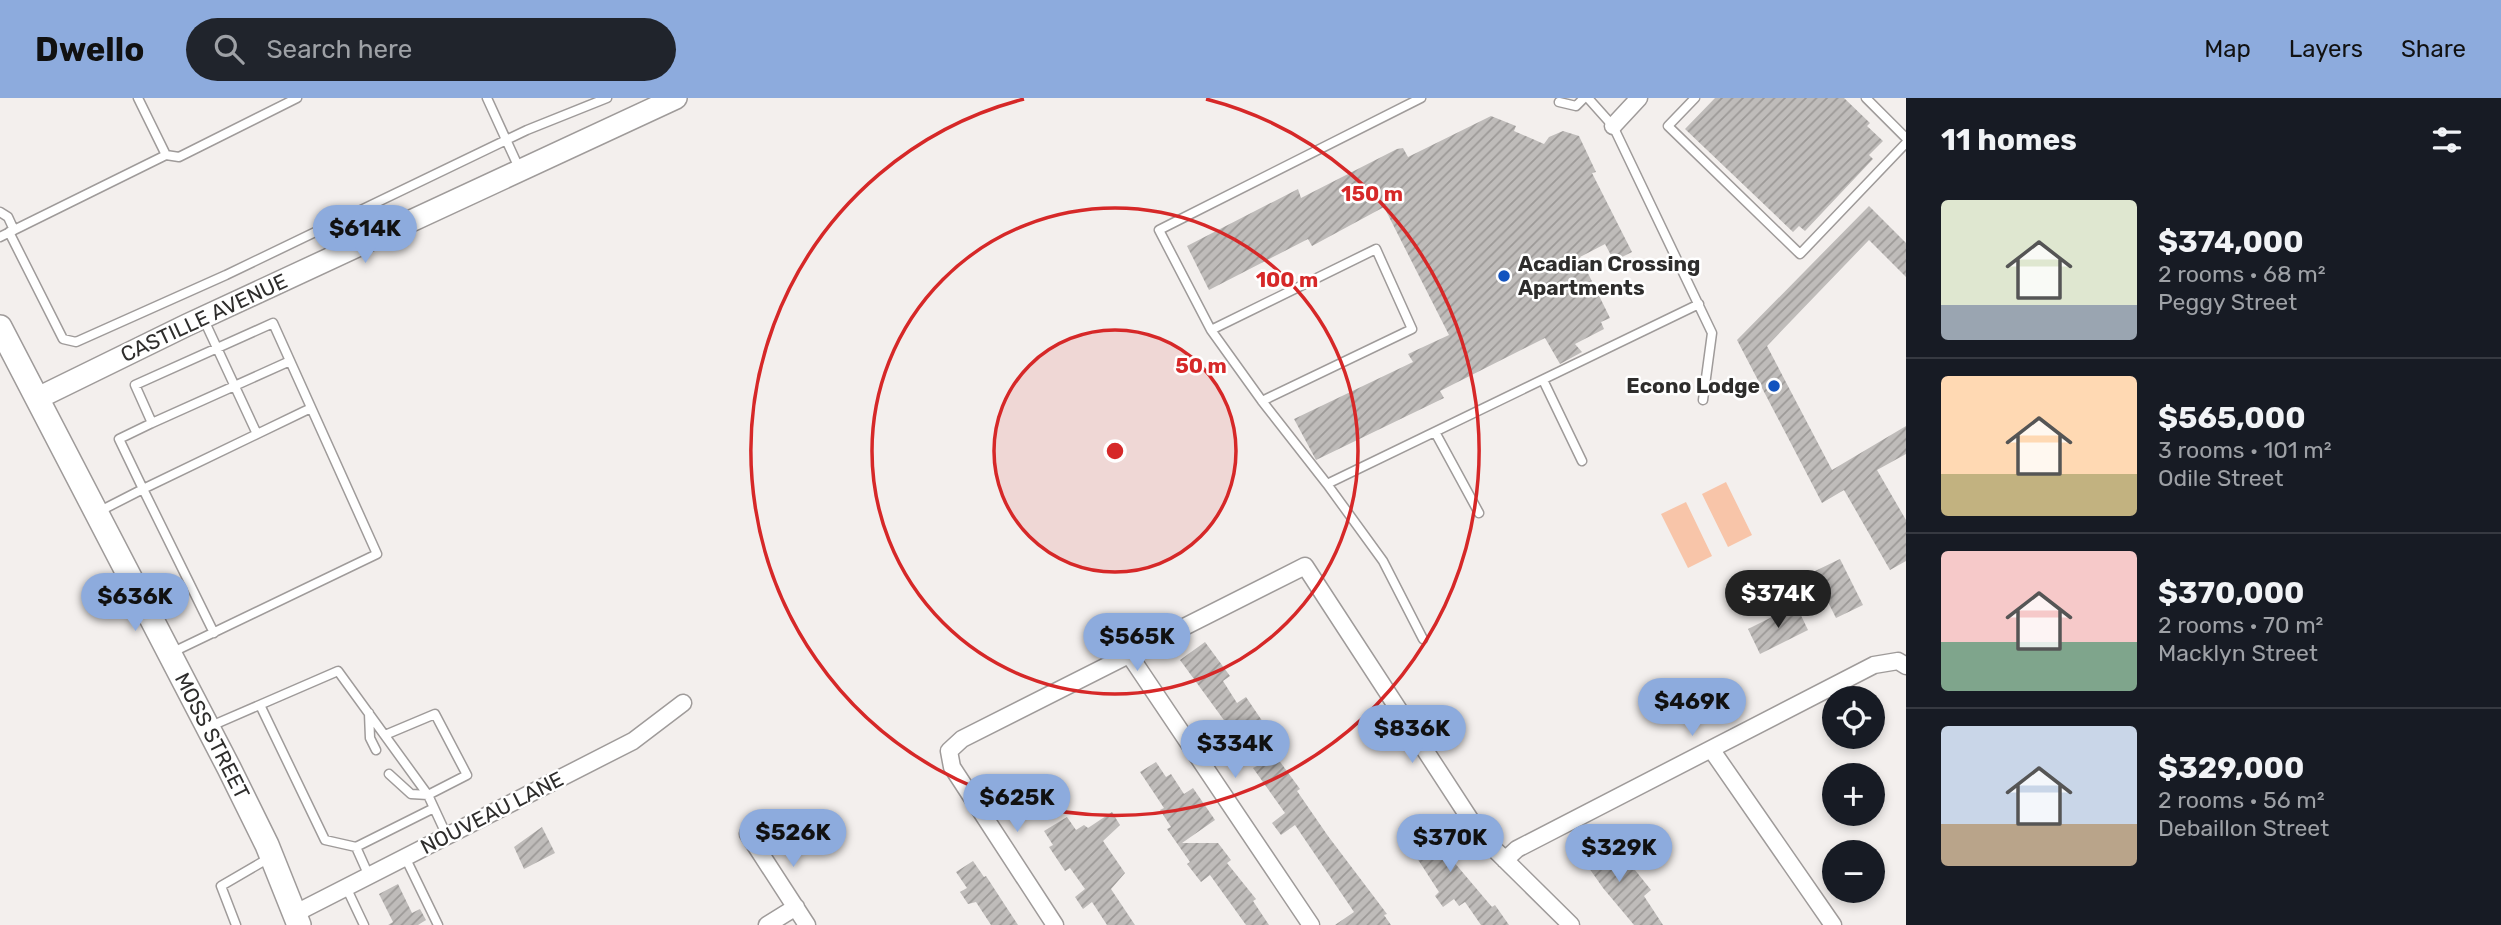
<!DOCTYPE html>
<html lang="en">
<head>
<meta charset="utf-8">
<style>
	body { margin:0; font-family:Rubik,sans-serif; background:#20242c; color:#f1f3f6; height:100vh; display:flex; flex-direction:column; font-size:26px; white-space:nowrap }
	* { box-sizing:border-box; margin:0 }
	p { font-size:23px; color:#9ea1a6 }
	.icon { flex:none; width:38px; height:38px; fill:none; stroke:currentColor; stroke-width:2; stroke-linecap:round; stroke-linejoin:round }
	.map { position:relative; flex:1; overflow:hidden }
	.sheet { display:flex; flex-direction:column; background:#171b24; width:595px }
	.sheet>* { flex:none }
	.fabs { position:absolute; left:1822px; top:588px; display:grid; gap:14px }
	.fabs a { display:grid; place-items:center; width:63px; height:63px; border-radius:50%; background:#171b24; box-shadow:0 4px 10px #0003; font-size:35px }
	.price { position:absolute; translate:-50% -60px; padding:0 16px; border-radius:24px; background:#8dabdd; color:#111; font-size:23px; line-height:46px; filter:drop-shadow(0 2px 4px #0008) }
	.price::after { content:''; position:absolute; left:50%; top:42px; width:21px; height:16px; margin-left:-10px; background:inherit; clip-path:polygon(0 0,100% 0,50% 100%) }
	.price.active { background:#222; color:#fff }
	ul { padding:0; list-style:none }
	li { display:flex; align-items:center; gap:21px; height:175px; padding:0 35px }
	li+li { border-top:2px solid #363941 }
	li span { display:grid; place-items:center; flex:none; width:196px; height:140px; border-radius:7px; color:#555 }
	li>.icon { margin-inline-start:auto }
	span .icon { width:84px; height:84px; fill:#fffc; stroke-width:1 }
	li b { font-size:30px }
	h2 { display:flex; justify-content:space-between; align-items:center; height:84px; padding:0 35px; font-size:30px }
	header { display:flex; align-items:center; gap:42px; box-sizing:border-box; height:98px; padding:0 35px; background:#8dabdd; color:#111 }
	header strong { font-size:33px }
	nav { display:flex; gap:38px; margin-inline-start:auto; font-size:24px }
	.search { width:490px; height:63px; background:#20242c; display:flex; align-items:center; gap:18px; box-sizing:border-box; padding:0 24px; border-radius:38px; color:#9ea1a6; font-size:26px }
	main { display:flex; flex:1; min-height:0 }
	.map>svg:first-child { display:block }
	.garden { fill:#f8c5a9 }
	.building { fill:url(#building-hatch) }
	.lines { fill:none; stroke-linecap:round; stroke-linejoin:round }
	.service-casing { stroke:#9f9b9a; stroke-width:11 }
	.minor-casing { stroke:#9f9b9a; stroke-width:19 }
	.tertiary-casing { stroke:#9f9b9a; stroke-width:24 }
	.secondary-casing { stroke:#9f9b9a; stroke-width:26 }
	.service { stroke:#fff; stroke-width:8 }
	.minor { stroke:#fff; stroke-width:16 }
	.tertiary { stroke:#fff; stroke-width:21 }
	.secondary { stroke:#fff; stroke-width:23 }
	.ring { fill:none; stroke:#d62828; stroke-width:3.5 }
	.poi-dot { fill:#1253bf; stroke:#fff; stroke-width:2.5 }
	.labels { text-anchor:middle; stroke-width:5; stroke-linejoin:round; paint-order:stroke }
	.poi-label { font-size:21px; font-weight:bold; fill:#2e2d2c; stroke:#fff; text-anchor:start }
	.street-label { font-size:21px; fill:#2e2d2c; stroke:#fff }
	.centre { fill:#d62828; stroke:#fff; stroke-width:3.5 }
	.ring-label { font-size:21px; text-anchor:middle; font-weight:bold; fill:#d62828; stroke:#fff; stroke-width:5; stroke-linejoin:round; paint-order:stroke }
</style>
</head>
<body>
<header>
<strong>Dwello</strong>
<div class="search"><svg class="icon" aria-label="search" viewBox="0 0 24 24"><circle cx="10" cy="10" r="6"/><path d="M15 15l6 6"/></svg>Search here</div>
<nav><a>Map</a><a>Layers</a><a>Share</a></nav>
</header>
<main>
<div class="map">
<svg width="1906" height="827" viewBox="0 0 1906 827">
	<defs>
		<pattern id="building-hatch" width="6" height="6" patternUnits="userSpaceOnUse" patternTransform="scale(1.75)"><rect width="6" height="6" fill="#bfbcba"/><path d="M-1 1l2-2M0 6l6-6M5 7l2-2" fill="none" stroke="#9c9997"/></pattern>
	</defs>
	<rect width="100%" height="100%" fill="#f3efed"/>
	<!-- garden -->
	<path class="garden" d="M1726 384 1752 437 1728 449 1702 396Z
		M1686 404 1712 458 1688 470 1661 416Z"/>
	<!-- building -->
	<path class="building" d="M1715 0H1844L1870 25 1867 28 1883 43 1869 57 1873 61 1805 133 1799 128 1793 134 1685 31Z
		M1491 18 1516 28 1514 33 1544 46 1549 39 1563 33 1579 38 1596 74 1592 75 1632 154 1614 163 1605 146 1580 159 1610 220 1601 224 1604 231 1575 246 1582 254 1560 266 1545 240 1440 293 1444 300 1316 362 1294 321 1413 264 1408 256 1449 237 1384 109 1312 148 1308 141 1209 192 1187 148 1298 91 1301 100 1397 51 1403 50 1408 59Z
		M1869 108 1906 145V179L1869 142 1767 248 1832 372 1906 328V356L1877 372 1906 422V463L1890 472 1844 392 1822 405 1737 242Z
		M1840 461 1863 507 1836 520 1813 474Z
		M1796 507 1808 532 1760 556 1748 531Z
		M1205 544 1230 578 1223 583 1237 605 1246 599 1267 630 1259 635 1300 691 1297 693 1328 738 1387 816 1384 817 1391 827H1335L1354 814 1295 727 1281 737 1272 725 1285 715 1253 670 1257 668 1242 646 1239 649 1226 631 1229 629 1180 562Z
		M1156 664 1166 679 1171 676 1184 696 1193 690 1215 722 1182 745H1218L1231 762 1227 765 1256 801 1253 803 1269 827H1246L1210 777 1201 784 1187 766 1190 764 1167 731 1171 729 1160 712 1164 710 1140 674Z
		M1112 714 1120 727 1103 743 1125 775 1111 791 1135 827H1107L1092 804 1083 811 1075 799 1085 791 1070 770 1065 773 1049 749 1053 747 1044 733 1067 719 1076 732 1084 727 1088 730Z
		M1421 718 1433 737 1441 731 1459 759 1453 763 1492 809 1495 807 1509 827H1481L1465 804 1459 808 1454 801 1443 809 1435 798 1439 794 1417 760 1423 756 1405 729Z
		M542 729 555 755 524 771 514 749Z
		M1593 737 1621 775 1631 767 1651 792 1644 798 1663 827H1634L1603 790 1575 750Z
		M973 763 984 779 986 778 1018 827H991L976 804 968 806 960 794 967 790 956 774Z
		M398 786 412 815 420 811 426 822 418 827H388L393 824 379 796Z"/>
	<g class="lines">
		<!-- service casing -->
		<g class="service-casing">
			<path id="service" d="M487 0 519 70
				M1421 0 1159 132 1211 232 1376 151 1412 231 1262 303 1327 386 1383 463 1423 541
				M1588 0 1613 28 1712 235 1703 302
				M1695 0 1668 28 1800 156 1906 45
				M1866 0 1906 40
				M1559 4 1576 8 1584 0
				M166 57 179 59 297 0
				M0 114 8 119 14 132
				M9 134 63 241 76 244 226 177 527 32 607 0
				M0 139 166 57 138 0
				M204 222 257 336
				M1211 232 1262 303
				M1543 282 1582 363
				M152 325 290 263
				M1435 334 1479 415
				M1327 386 1699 206
				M98 414 143 391 119 341 152 325 135 287 273 225 377 456 173 554
				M214 535 143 391 311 310
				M260 607 325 742 356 749
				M369 615 370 640 376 652
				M211 628 338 573 428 697 447 738
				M385 637 435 616 467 677 428 697 411 696 389 676
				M405 759 438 827
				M369 778 356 749 434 710
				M346 789 364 827
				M236 827 221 788 269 760"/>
		</g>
		<!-- minor casing -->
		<g class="minor-casing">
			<path id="minor" d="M1613 28 1639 0
				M1130 558 1311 827
				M1711 651 1833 827
				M748 736 807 827
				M1505 762 1517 751 1874 567 1898 563 1906 568
				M294 816 633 643 683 605
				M767 827 796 809
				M1055 827 952 669 949 653 962 641 1305 468 1481 738 1571 827"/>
		</g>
		<!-- tertiary casing -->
		<g class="tertiary-casing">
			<path id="tertiary" d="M38 300 187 227 676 0"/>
		</g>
		<!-- secondary casing -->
		<g class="secondary-casing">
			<path id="secondary" d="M0 229 229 670 267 747 299 827"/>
		</g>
		<!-- service -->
		<use href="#service" class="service"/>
		<!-- minor -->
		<use href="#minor" class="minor"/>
		<!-- tertiary -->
		<use href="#tertiary" class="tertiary"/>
		<!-- secondary -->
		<use href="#secondary" class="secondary"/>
	</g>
	<!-- distance rings -->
	<circle cx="1115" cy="353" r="121" fill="#d62828" fill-opacity=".12"/>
	<g class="ring">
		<circle cx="1115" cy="353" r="121"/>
		<circle cx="1115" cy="353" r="243"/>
		<path d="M1206 1A364 364 0 1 1 1024 1"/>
	</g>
	<!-- markers -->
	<g class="poi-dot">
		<circle cx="1504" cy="178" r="7"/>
		<circle cx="1774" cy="288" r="7"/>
	</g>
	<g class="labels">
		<!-- poi labels -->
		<g class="poi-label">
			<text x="1518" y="173">Acadian Crossing<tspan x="1518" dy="24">Apartments</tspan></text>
			<text x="1760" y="295" text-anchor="end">Econo Lodge</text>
		</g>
		<!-- street labels -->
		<g class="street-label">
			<text transform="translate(204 220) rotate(-25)" y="7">CASTILLE AVENUE</text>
			<text transform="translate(212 638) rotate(63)" y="7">MOSS STREET</text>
			<text transform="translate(492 715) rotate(-27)" y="7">NOUVEAU LANE</text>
		</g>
	</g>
	<circle cx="1115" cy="353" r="10" class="centre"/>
	<g class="ring-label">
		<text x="1372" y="103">150 m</text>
		<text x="1287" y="189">100 m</text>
		<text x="1201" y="275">50 m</text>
	</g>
</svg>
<div class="fabs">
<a><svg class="icon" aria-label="locate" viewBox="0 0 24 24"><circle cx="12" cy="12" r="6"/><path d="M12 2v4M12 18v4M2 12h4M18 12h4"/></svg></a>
<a>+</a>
<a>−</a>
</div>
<b class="price" style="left:365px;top:167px">$614K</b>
<b class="price active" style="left:1778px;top:532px">$374K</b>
<b class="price" style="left:135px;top:535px">$636K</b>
<b class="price" style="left:1137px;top:575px">$565K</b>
<b class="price" style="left:1692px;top:640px">$469K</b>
<b class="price" style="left:1412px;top:667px">$836K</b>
<b class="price" style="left:1235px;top:682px">$334K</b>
<b class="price" style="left:1017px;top:736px">$625K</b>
<b class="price" style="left:793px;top:771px">$526K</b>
<b class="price" style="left:1450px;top:776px">$370K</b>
<b class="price" style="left:1619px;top:786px">$329K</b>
</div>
<section class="sheet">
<h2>11 homes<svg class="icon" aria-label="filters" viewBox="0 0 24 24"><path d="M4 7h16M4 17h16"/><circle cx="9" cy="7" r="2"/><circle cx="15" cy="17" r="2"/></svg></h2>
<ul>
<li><span style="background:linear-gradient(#dfe7d0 75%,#9aa5b1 0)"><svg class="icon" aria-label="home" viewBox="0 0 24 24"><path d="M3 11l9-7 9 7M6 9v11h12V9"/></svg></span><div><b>$374,000</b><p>2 rooms · 68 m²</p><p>Peggy Street</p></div></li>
<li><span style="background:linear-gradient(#ffd9b3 70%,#c2b280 0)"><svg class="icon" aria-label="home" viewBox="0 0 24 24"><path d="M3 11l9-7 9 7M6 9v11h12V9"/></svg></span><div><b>$565,000</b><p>3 rooms · 101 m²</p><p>Odile Street</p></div></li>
<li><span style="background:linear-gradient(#f6c9c9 65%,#7fa58c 0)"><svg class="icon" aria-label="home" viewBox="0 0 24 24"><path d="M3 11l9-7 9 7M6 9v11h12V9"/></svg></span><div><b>$370,000</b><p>2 rooms · 70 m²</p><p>Macklyn Street</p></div></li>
<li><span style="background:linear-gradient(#c9d6e8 70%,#b9a48a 0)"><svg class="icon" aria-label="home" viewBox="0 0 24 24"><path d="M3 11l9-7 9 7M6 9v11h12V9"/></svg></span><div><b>$329,000</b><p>2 rooms · 56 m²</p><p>Debaillon Street</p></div></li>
</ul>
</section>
</main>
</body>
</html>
